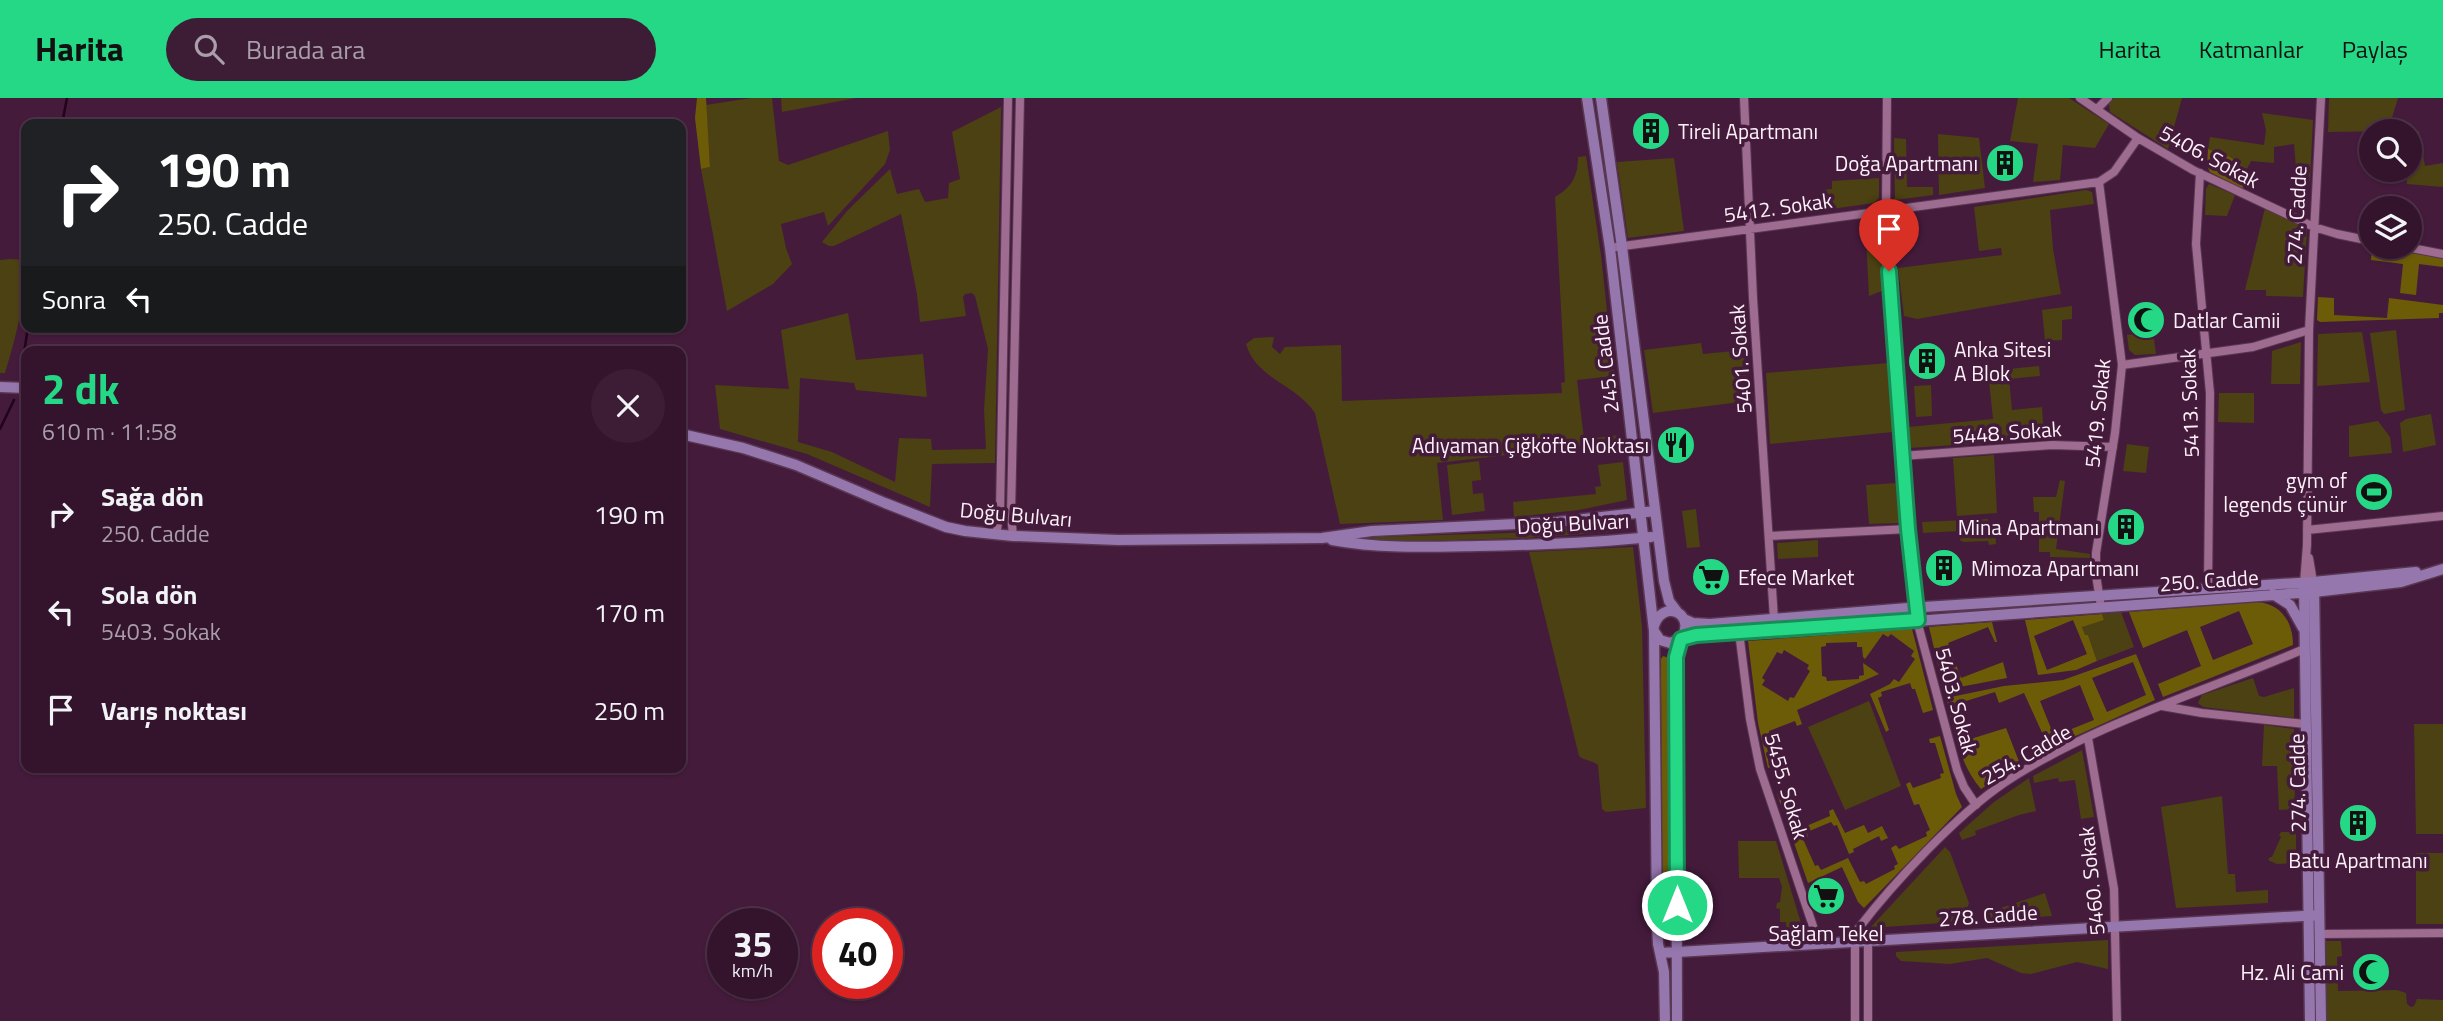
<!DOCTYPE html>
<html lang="tr">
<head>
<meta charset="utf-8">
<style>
  :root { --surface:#34142d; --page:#3c1d35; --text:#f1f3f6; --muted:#a99eaa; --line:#4e3349; --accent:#25d886 }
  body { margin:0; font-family:"Titillium Web",sans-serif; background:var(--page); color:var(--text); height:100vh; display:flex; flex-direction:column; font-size:26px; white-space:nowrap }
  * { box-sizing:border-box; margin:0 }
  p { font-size:23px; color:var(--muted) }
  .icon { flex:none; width:38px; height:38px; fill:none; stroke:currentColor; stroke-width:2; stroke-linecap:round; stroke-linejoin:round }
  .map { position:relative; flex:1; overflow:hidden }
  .side { position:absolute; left:21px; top:248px; width:665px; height:427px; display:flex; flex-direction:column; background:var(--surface); border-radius:14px; box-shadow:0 2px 5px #0004,0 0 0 2px var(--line) }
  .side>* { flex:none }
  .banner { position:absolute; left:21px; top:21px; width:665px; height:214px; border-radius:14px; box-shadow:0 2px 5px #0004,0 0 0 2px var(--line); background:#202124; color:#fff; overflow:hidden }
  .buttons { position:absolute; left:2359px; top:21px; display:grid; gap:14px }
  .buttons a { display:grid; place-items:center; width:63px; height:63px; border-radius:50%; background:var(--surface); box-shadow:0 2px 5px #0004,0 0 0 2px var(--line); font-size:35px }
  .speed { position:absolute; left:707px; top:810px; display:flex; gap:14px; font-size:35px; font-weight:700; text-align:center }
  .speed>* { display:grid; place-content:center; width:91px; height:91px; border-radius:50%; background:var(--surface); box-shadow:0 2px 5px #0004,0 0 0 2px var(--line); line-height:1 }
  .speed small { font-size:18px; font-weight:400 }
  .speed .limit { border:10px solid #d22; background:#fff; color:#111 }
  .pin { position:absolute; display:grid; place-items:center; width:60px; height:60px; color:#fff; margin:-72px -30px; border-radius:50% 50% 50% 0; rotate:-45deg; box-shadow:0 0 7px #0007 }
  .pin .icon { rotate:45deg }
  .me { position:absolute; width:77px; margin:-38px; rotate:0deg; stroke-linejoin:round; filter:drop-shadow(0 0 5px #0008) }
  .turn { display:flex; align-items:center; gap:24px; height:147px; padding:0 21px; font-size:32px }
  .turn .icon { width:91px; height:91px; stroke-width:2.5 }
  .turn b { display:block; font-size:49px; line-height:60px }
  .then { display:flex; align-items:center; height:66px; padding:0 21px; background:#0003; gap:14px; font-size:26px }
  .round { display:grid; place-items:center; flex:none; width:74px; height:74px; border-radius:37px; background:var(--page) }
  .overview { display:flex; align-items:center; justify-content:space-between; height:119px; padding:0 21px }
  h1 { font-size:42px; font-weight:700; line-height:52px; color:var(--accent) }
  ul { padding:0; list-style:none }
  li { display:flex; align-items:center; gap:21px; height:98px; padding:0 21px }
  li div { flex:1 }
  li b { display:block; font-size:26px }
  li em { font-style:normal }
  header { display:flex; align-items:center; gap:42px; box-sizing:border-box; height:98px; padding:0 35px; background:var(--accent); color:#111 }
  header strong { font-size:33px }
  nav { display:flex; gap:38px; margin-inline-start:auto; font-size:24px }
  .search { width:490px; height:63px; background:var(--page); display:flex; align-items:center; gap:18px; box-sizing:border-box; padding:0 24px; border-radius:38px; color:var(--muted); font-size:26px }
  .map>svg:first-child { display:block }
  .green { fill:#4b4112 }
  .forest { fill:#6c5c08; fill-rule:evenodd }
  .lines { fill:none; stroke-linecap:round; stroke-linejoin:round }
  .stream { stroke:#21041c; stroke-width:2.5 }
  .street-casing { stroke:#583752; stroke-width:10 }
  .secondary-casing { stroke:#583752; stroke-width:13 }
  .street { stroke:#9d6c90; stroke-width:8 }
  .secondary { stroke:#9576ad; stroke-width:10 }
  .route-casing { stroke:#188c57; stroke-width:18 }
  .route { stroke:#25d886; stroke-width:12 }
  .labels { text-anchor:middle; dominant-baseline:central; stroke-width:7; stroke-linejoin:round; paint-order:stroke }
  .poi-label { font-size:21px; fill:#fcf1f9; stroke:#451b3c; text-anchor:start }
  .street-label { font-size:21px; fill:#fcf1f9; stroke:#451b3c }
</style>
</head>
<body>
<header>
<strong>Harita</strong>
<div class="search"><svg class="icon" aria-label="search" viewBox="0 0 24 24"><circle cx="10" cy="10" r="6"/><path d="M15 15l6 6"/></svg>Burada ara</div>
<nav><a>Harita</a><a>Katmanlar</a><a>Paylaş</a></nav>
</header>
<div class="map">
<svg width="2443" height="923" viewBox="0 0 2443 923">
  <rect width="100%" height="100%" fill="#451b3c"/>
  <path class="green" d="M751,0H772L779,63L788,67L888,33L890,52L885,66L828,128L824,114L781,126L786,150L792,166L773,186L727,213L701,71L710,69L706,7Z
    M781,0H856L782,14Z
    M2018,0H2069L2109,26L2095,50L2063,47L2060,82L2033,84L2038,46L2010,43Z
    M2114,0H2182L2168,51L2110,14L2109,6Z
    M2329,0H2398L2388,33L2328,34Z
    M1001,9L995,365L932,366L930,409L807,356L720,331L715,287L789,291L781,232L848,215L856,262L923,256L927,299L856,292L854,285L800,280L798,344L832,354L895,384L899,340L931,341L932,352L986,351L984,312L988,251L975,198L972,195L965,196L963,199L966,218L920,224L917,196L901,116L834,148H829L822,144L847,113L890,71L897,96L919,91L925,104L948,100L949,85L960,81L952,34Z
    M2262,15L2313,22L2310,83H2297L2294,46L2274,49V65L2251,63L2247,71L2230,59L2208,51L2210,39L2264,47L2266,32Z
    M2403,29L2419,33L2425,68L2443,65V89L2407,86L2406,72H2410V33H2404Z
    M1938,36L1979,40L1985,90L1939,97Z
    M1894,40L1906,41L1907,89H1933V97L1895,102Z
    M1586,58L1601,157L1614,278L1577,282L1584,341L1620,337L1621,344L1437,365L1443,422L1340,426L1315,315C1296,286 1256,281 1246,246L1254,240L1274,239L1272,249L1280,256L1285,249L1341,247L1342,303L1562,295L1561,285L1565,284L1555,99C1572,89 1578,78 1578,59Z
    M1674,60L1684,133L1628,140L1617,64Z
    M1879,80V100L1874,105L1824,112L1822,92L1832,91V83Z
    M2209,86L2235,97L2227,118L2205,117L2206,91Z
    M2086,92L2092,94L2094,106L2050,112L2053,151L2061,196L1917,221L1904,218L1898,170L2002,157L2001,150L1979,153L1974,109Z
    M2265,110L2307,130L2303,199L2266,198V192H2245Z
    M1875,120L1880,123L1884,192L1869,198L1865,121Z
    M10,161L26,162C26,200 16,239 5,275H0V162Z
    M2072,208V221L2062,222V242L2045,243L2042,212Z
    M2396,232L2405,312L2384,316L2381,312L2370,235Z
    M2153,234L2156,256L2135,257L2129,252L2127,237Z
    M2362,234L2370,284L2317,288L2318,236Z
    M2301,244L2300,286H2271L2272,253Z
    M1701,245L1703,256L1744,252L1748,303L1653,315L1644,252Z
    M1889,265L1893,334L1770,346L1766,275Z
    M2039,268L2040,278L2009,281L2012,312L2042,309L2044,341L1909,350L1908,329L1993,321L1988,273Z
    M1931,287L1932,318L1916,319L1914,288Z
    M2219,295H2254V325L2218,324Z
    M2431,316L2436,347L2403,354L2400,325L2406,321Z
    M2378,323L2390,339L2392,355L2349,359V328Z
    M2127,346L2149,349L2146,375L2123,373Z
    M1994,357L1997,415L1957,418L1953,360Z
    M1479,363L1481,382L1472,383L1473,396L1483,395L1485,413L1452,417L1447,367Z
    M1623,364L1627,402L1579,412L1514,419L1513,404L1596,396L1595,389L1601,388L1598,367Z
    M2060,382L2065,383L2056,451L2090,456V460L2050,459V454H2039V414H2034L2033,399H2056Z
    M1897,385L1900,425L1869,426L1866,387Z
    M1696,411L1700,449L1687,450L1682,413Z
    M1988,421V425H1995L1996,446L1989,447L1988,443L1963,444L1960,442L1959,433L1923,435L1922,424Z
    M1626,425L1627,433L1523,440L1389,444L1371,442V440L1376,439L1511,435Z
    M1818,442V459L1778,461L1777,445Z
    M1633,449L1642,528L1646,710L1606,714L1602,711L1598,667C1592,662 1585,663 1579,658L1529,454Z
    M2121,514L2134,549L2097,563L2088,537L2085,538L2082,528L2104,522L2102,516Z
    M2253,580L2259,598L2264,599L2294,590V620L2203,609L2198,605L2202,597Z
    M1869,603L1901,688L1845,712L1808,629Z
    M2414,626H2443V736H2416Z
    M2264,627L2294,631L2295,711L2279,712L2277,668H2262Z
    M2082,652L2094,719L2081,721L2075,682L2059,684L2058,680L2034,685L2033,678Z
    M2029,680L2036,713L2019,717L1975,733L1976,737L1962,742L1959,735L1994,704Z
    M2222,698L2228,776H2235L2236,794L2268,792V805L2176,810L2161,709Z
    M2281,734H2296V765L2277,766L2268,762L2270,759H2272L2281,739L2279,737Z
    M1738,743H1776L1804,835H1787L1786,824H1780V811L1776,810L1777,805L1780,804L1782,789L1779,780H1739Z
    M1945,749L1950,754L1969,805L1967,811L1971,823L1870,830Z
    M2416,755H2443V826H2416Z
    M2045,795L2052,818L1992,822L1989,814Z
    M2108,842V871L2077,864L2031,876L2021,875L1987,860L1950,866L1901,863L1896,858V854Z
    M2326,843H2341L2342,858L2337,859L2338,893L2397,892L2406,895L2407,906L2411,909L2414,908L2417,901L2443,902V923H2327Z"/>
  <path class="forest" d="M697,0H706L710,69L701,71L695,20Z
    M2208,51L2230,59L2247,71L2243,91L2210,74L2207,68Z
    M2372,149L2443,160V169L2419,166L2416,197L2400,195L2403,166L2371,162Z
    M2318,199L2334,200V217L2387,220L2389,200L2443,207V215H2439V220L2320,224L2317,222Z
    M2256,504C2280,505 2293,523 2293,547L2163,599L2158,586L2201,568L2187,532L2143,550L2129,514ZM2239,513L2253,546L2213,562L2200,529Z
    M2102,516L2104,522L2082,529L2085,537H2088L2097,563L2076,572L2038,577L2025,522ZM2073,522L2087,556L2047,572L2034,538Z
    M1992,524L1997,544H1995L1988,529L1948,545L1961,580L2003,564L2007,580L1944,592L1929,529Z
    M1912,531L1933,612L1923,615L1915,591H1912L1910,585L1881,594L1882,598L1878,600L1889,632L1886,634L1870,596L1890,586L1894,581L1899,584L1915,561L1911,558L1914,553L1891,536L1888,539L1883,536L1865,561L1863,559L1862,549H1857V544L1826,545V548L1821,549L1822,578L1826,579L1827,583L1859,581V578L1864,577L1863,565L1879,576L1797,612L1802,626L1797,628L1795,623L1769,633L1770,637L1766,638L1775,664L1774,668L1768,670L1758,625L1748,543ZM1784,552L1809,567L1807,571L1810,573L1794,600L1790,599L1788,603L1762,587L1765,582L1762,580L1777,554L1782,556Z
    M2136,556L2155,602L2049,650L2024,595L1999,605L1995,594L1953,607L1964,643L2006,630L2020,666L1981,691C1959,666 1954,631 1946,600L2004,588L2063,582ZM2133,564L2146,597L2107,614L2092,580ZM2080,587L2094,622L2054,638L2040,603Z
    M1663,558L1669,560L1670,839L1668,841L1662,838L1661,561Z
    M1940,638L1956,696L1962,709L1864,810L1858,804L1842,769L1808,785L1777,696L1789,691L1790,695L1786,698L1798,725L1801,724L1804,729L1830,718L1829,713L1833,711L1845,735L1864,727L1868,735L1882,728L1888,740L1881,743L1879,738L1853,751L1854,754L1849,756L1837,727L1834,728L1831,724L1807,734L1808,739L1803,741L1815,768L1818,767L1821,772L1848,760L1860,784L1864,783L1866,786L1895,771L1894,768L1898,766L1891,750L1896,747L1899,751L1927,738L1926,734L1930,732L1919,706L1914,707L1906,686L1910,684L1913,690L1941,680L1940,676L1944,675L1935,645H1930L1929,641Z"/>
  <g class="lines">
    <path class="stream" d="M62,26L67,0
      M21,275L28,229
      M0,331L14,302"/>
    <defs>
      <path id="street" d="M1744,0L1753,200L1774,521
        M1887,0L1886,111L1889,169L1914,500L1919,530L1957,672L1964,689L1976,707
        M2080,0L2138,40L2193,72L2314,129L2337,136L2371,143
        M2097,11L2108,0
        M2200,75L2196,146L2210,295L2208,491
        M2099,84L2122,267L2115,335L2096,455V477L2101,509
        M1616,149L2099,84L2114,74L2138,40
        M2406,149L2443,156
        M2122,267L2253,249L2309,232
        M1902,358L2052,347L2113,349
        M2307,432L2443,418
        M996,437L1000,413L1008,0
        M1013,438L1011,416L1020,0
        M1769,438L1908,431
        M2309,460L2313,484
        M2304,485L2307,447L2309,232L2321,0
        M1739,534L1750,621L1760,671L1819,846
        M2162,608L2202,615L2305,626
        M2088,640L2114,791L2117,923
        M2320,836L2443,835
        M1855,923V841L1858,831C1894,784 1956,718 2004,685C2094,625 2205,594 2304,551
        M1868,923V843"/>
      <path id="secondary" d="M1587,0L1610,150L1654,533L1660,542L1670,545L1682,540C1696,514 1662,501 1654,528
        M1601,0L1622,149L1664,483L1669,503L1678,515
        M0,289L26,290
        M681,336L743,350L796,367L885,405L946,429L965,433L1013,438L1118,442L1322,440L1372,433L1557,424L1655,413
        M1332,442C1381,451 1428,449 1478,448C1536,447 1594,445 1651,439
        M2314,487L2321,923
        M2304,488L2310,923
        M2273,496L2290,507L2303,530
        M1684,521L1693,525L1710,526L1908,510L2313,484L2416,474
        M1654,533L1657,828L1658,846L1664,874L1665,923
        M1682,540L2314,494L2401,484L2443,471
        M1660,855L2319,817
        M1677,923L1676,559L1681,541"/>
    </defs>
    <use href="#street" class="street-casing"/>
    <use href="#secondary" class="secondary-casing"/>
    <use href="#street" class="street"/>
    <use href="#secondary" class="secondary"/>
  </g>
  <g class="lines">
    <defs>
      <path id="route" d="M1677,807L1676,559L1681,541L1696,537L1918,522L1908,431L1889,173"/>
    </defs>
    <use href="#route" class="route-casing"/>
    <use href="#route" class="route"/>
  </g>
  <defs>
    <symbol id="building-disc" viewBox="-11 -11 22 22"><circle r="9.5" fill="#25d886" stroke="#451b3c"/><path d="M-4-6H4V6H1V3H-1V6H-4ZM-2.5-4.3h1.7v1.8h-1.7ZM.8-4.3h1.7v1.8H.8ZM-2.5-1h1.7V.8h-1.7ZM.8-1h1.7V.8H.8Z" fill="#111"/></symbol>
    <symbol id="mosque-disc" viewBox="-11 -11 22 22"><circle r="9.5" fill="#25d886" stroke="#451b3c"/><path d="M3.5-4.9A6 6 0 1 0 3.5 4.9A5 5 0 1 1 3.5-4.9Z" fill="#111"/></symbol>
    <symbol id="restaurant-disc" viewBox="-11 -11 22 22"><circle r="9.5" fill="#25d886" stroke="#451b3c"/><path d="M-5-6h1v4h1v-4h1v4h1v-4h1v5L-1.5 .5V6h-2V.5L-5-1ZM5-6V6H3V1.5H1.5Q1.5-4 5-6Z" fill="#111"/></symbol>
    <symbol id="stadium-disc" viewBox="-11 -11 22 22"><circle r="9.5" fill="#25d886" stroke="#451b3c"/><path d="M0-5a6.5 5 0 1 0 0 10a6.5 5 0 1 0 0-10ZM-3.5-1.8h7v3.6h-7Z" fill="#111"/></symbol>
    <symbol id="supermarket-disc" viewBox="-11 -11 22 22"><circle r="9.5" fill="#25d886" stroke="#451b3c"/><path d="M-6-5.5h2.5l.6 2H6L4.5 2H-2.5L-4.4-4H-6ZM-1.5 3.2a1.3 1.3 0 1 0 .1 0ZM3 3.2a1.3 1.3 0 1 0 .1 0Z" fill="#111"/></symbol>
  </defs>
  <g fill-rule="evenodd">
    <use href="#building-disc" x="1629" y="11" width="44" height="44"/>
    <use href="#building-disc" x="1983" y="43" width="44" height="44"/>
    <use href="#mosque-disc" x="2124" y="200" width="44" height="44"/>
    <use href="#building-disc" x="1905" y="241" width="44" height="44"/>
    <use href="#restaurant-disc" x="1654" y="325" width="44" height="44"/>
    <use href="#stadium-disc" x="2352" y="372" width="44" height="44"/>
    <use href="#building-disc" x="2104" y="407" width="44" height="44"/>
    <use href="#building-disc" x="1922" y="448" width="44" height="44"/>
    <use href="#supermarket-disc" x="1689" y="457" width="44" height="44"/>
    <use href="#building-disc" x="2336" y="703" width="44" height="44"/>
    <use href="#supermarket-disc" x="1804" y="776" width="44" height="44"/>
    <use href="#mosque-disc" x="2349" y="852" width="44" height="44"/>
  </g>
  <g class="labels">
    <g class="poi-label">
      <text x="1678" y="33">Tireli Apartmanı</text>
      <text x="1978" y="65" text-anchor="end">Doğa Apartmanı</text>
      <text x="2173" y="222">Datlar Camii</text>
      <text x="1954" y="251">Anka Sitesi<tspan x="1954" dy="24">A Blok</tspan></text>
      <text x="1649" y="347" text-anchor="end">Adıyaman Çiğköfte Noktası</text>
      <text x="2347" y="382" text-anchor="end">gym of<tspan x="2347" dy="24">legends çünür</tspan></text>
      <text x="2099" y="429" text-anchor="end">Mina Apartmanı</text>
      <text x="1971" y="470">Mimoza Apartmanı</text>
      <text x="1738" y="479">Efece Market</text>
      <text x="2358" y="762" text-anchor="middle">Batu Apartmanı</text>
      <text x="1826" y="835" text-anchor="middle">Sağlam Tekel</text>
      <text x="2344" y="874" text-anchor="end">Hz. Ali Cami</text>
    </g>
    <g class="street-label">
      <text transform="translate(2210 58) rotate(28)">5406. Sokak</text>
      <text transform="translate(1778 109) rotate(-8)">5412. Sokak</text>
      <text transform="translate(2296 117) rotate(-87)">274. Cadde</text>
      <text transform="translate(1740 261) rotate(-94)">5401. Sokak</text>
      <text transform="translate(1605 266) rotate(-97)">245. Cadde</text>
      <text transform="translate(2189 305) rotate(-92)">5413. Sokak</text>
      <text transform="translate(2097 315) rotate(-84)">5419. Sokak</text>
      <text transform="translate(2007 334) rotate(-4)">5448. Sokak</text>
      <text transform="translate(1016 416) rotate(5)">Doğu Bulvarı</text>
      <text transform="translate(1573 425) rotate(-3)">Doğu Bulvarı</text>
      <text transform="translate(2209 482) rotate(-4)">250. Cadde</text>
      <text transform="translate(1957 603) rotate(75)">5403. Sokak</text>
      <text transform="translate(2026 656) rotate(-30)">254. Cadde</text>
      <text transform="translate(2297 685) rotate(-91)">274. Cadde</text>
      <text transform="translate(1787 688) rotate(74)">5455. Sokak</text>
      <text transform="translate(2091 783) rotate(-96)">5460. Sokak</text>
      <text transform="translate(1988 817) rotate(-4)">278. Cadde</text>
    </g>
  </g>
</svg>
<div class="buttons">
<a><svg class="icon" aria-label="search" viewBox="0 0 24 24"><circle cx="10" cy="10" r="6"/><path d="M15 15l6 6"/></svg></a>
<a><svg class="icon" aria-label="layers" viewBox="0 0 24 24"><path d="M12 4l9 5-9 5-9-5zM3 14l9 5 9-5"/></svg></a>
</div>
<div class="speed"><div>35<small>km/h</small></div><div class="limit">40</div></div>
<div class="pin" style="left:1889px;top:173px;background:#d93025"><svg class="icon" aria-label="arrive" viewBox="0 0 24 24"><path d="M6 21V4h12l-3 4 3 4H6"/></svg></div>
<svg class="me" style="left:1677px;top:807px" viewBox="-20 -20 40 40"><circle r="17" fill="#25d886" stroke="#fff" stroke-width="3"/><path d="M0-11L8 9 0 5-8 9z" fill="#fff"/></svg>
<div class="banner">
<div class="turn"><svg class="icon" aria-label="right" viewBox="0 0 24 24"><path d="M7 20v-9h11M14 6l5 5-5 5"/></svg><div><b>190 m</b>250. Cadde</div></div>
<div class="then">Sonra<svg class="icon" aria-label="left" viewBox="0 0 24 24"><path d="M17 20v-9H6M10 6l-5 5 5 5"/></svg></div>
</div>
<section class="side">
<div class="overview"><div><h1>2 dk</h1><p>610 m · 11:58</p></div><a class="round"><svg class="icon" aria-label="close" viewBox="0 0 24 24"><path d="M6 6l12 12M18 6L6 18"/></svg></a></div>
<ul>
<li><svg class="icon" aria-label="right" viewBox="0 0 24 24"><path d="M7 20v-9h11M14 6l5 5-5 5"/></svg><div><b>Sağa dön</b><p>250. Cadde</p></div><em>190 m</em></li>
<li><svg class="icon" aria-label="left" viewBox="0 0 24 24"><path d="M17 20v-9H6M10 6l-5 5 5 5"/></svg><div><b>Sola dön</b><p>5403. Sokak</p></div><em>170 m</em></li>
<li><svg class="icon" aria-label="arrive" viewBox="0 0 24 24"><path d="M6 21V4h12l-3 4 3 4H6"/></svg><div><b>Varış noktası</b></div><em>250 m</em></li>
</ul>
</section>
</div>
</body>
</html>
